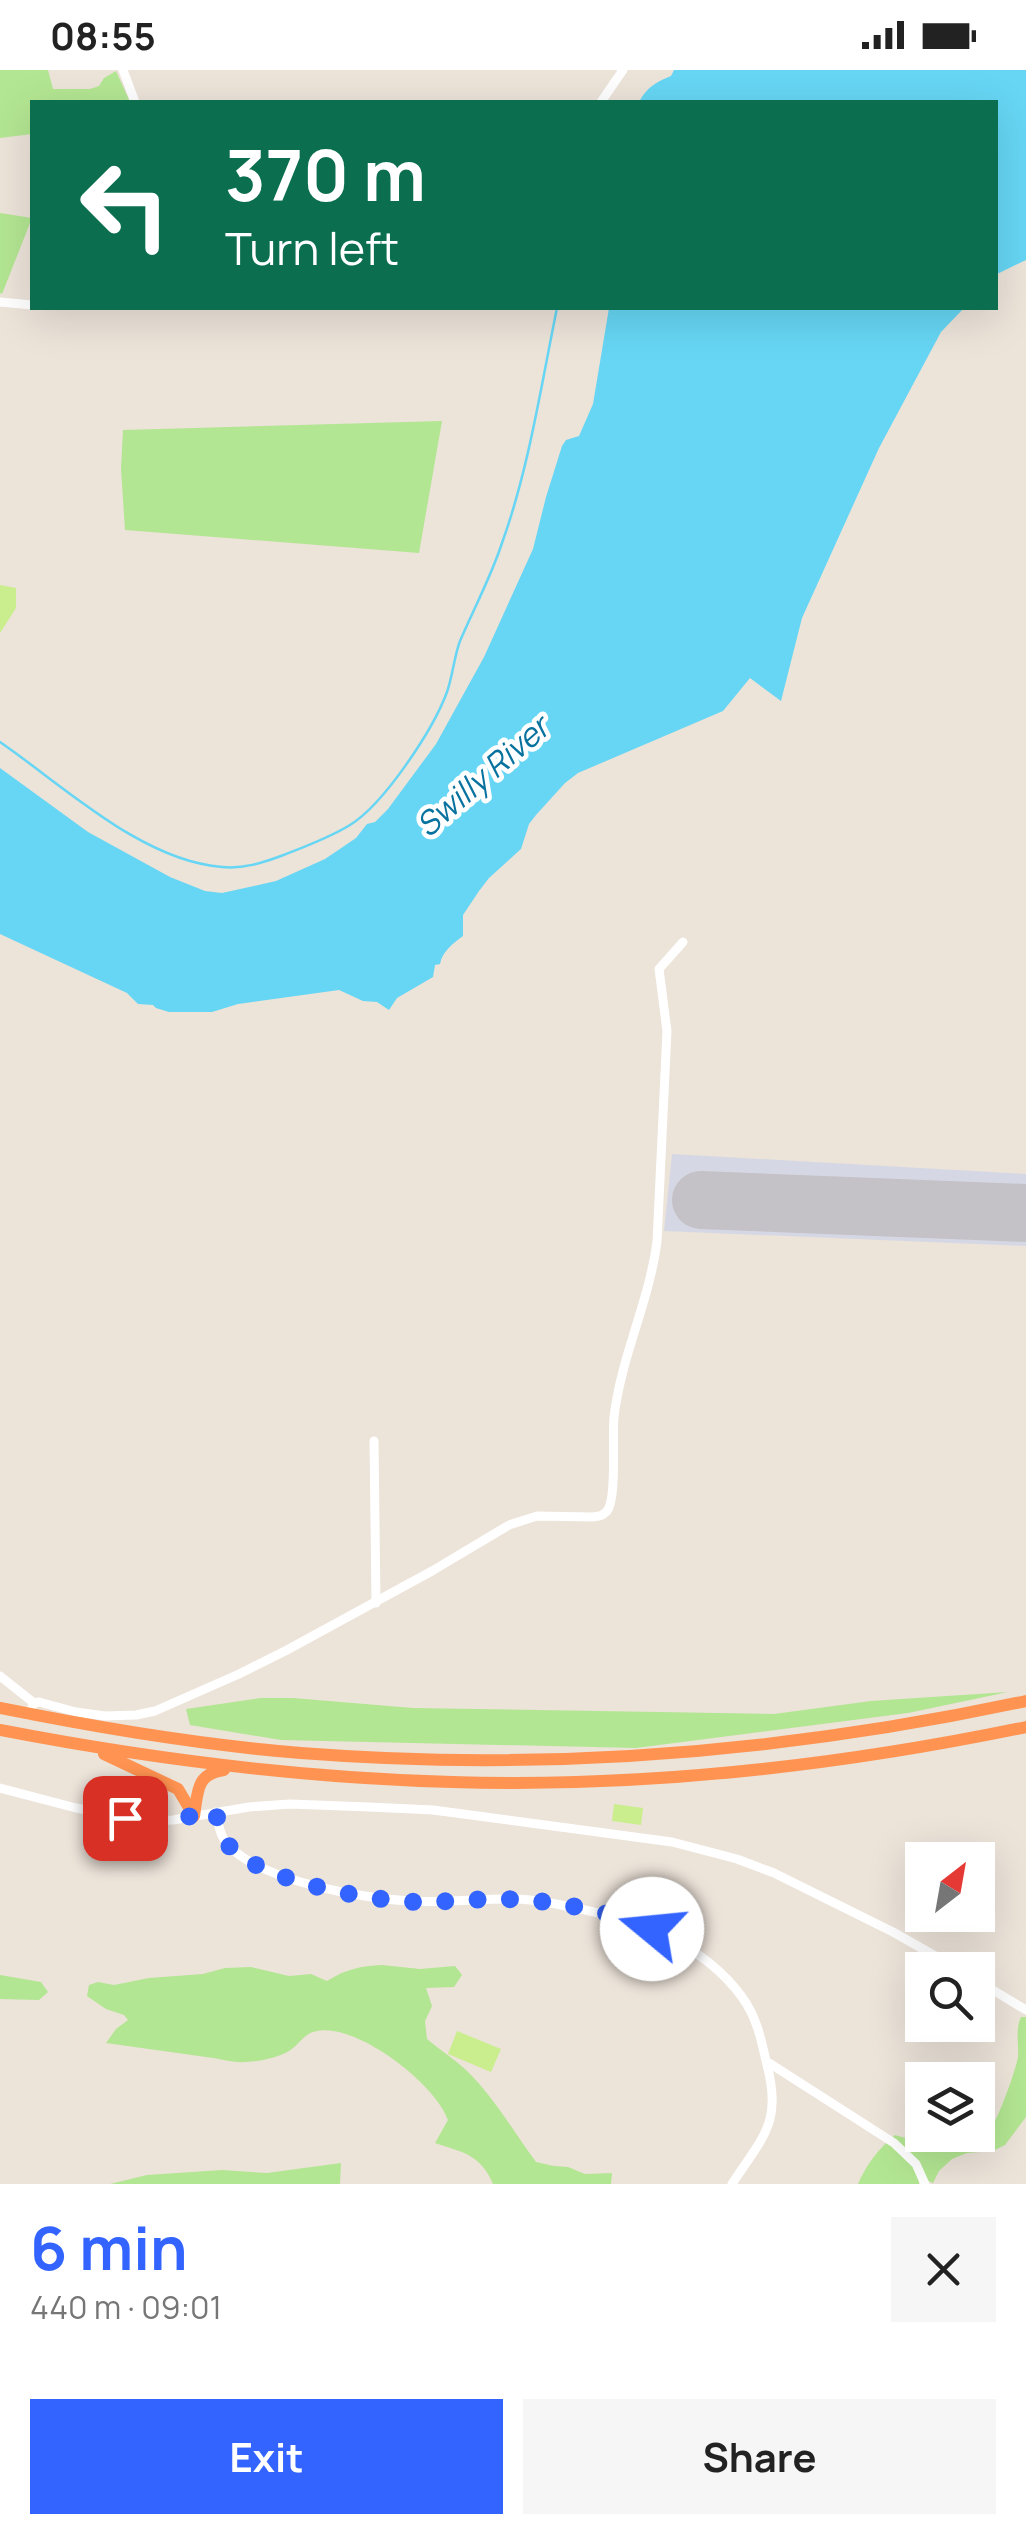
<!DOCTYPE html>
<html lang="en">
<head>
<meta charset="utf-8">
<style>
  :root { --surface:#fff; --page:#f6f6f6; --text:#222; --muted:#767676; --accent:#3364ff }
  body { margin:0; font-family:Manrope,sans-serif; background:var(--page); color:var(--text); height:100vh; display:flex; flex-direction:column; font-size:38px; white-space:nowrap }
  * { box-sizing:border-box; margin:0 }
  p { font-size:32px; color:var(--muted) }
  .icon { flex:none; width:55px; height:55px; fill:none; stroke:currentColor; stroke-width:2; stroke-linecap:round; stroke-linejoin:round }
  .map { position:relative; height:2114px; overflow:hidden }
  .panel { display:flex; flex-direction:column; background:var(--surface); flex:1 }
  .panel>* { flex:none }
  .hud { position:absolute; left:30px; top:30px; width:968px; height:210px; border-radius:0px; box-shadow:0 10px 40px #0002; background:#0b6e4f; color:#fff; overflow:hidden }
  .needle { width:65px; rotate:31deg }
  .fabs { position:absolute; left:905px; top:1772px; display:grid; gap:20px }
  .fabs a { display:grid; place-items:center; width:90px; height:90px; border-radius:0px; background:var(--surface); box-shadow:0 10px 40px #0002; font-size:50px }
  .pin { position:absolute; display:grid; place-items:center; width:85px; height:85px; color:#fff; margin:-42px; border-radius:20px; box-shadow:0 5px 15px #0006 }
  .me { position:absolute; width:110px; margin:-55px; rotate:287deg; stroke-linejoin:round; filter:drop-shadow(0 0 8px #0008) }
  .turn { display:flex; align-items:center; gap:35px; height:210px; padding:0 30px; font-size:45px }
  .turn .icon { width:130px; height:130px; stroke-width:2.5 }
  .turn b { display:block; font-size:70px; line-height:85px }
  .round { display:grid; place-items:center; flex:none; width:105px; height:105px; border-radius:0px; background:var(--page) }
  .headline { display:flex; align-items:center; justify-content:space-between; height:170px; padding:0 30px }
  h1 { font-size:60px; font-weight:700; line-height:75px; color:var(--accent) }
  .action { display:flex; gap:20px; margin-top:auto; padding:20px 30px }
  .action a { flex:1; height:115px; border-radius:0px; background:var(--accent); color:#fff; font-size:40px; font-weight:700; line-height:115px; text-align:center }
  .action a+a { background:var(--page); color:var(--text) }
  .status { display:flex; justify-content:space-between; align-items:center; height:70px; padding:0 50px; background:var(--surface); direction:ltr }
  .status svg { height:28px; fill:currentColor }
  .map>svg:first-child { display:block }
  .airport { fill:#d5d8e4 }
  .green { fill:#b3e692 }
  .pitch { fill:#caee8d }
  .water { fill:#66d6f4 }
  .lines { fill:none; stroke-linecap:round; stroke-linejoin:round }
  .stream { stroke:#66d6f4; stroke-width:2.5 }
  .runway { stroke:#c4c2c6; stroke-width:58 }
  .minor { stroke:#fff; stroke-width:9 }
  .highway { stroke:#ff9351; stroke-width:12 }
  .route { stroke:#3364ff; stroke-width:18; stroke-dasharray:0 32.4 }
  .labels { text-anchor:middle; dominant-baseline:central; stroke-width:9; stroke-linejoin:round; paint-order:stroke }
  .water-label { font-size:32px; font-style:italic; fill:#07729e; stroke:#fff }
</style>
</head>
<body>
<div class="status"><b>08:55</b><svg viewBox="0 0 49 12"><path d="M0 12V9h3v3zM5 12V6h3v6zM10 12V3h3v9zM15 12V0h3v12zM26 1h20v11H26zM47 4h2v5h-2z"/></svg></div>
<div class="map">
<svg width="1026" height="2114" viewBox="0 0 1026 2114">
  <rect width="100%" height="100%" fill="#ece3d9"/>
  <path class="airport" d="M672,1084L1026,1104V1176L664,1161Z"/>
  <path class="green" d="M0,0H48L53,19H90L99,16L104,8L116,1L130,32H32V64L0,68Z
    M0,143L32,148L2,224L0,223Z
    M442,351L419,483L125,460L121,399L123,360Z
    M1008,1622L908,1643L636,1678L281,1670L190,1655L186,1639L261,1628H293L413,1638L774,1644L871,1631Z
    M382,1895L420,1899L455,1896L462,1905L454,1917L426,1918L432,1936L425,1951L427,1969C440,1980 454,1989 466,2000C494,2027 513,2061 536,2092L554,2096L568,2097L585,2104L612,2103L611,2114H493C481,2085 463,2082 435,2073L448,2050C436,2014 353,1949 313,1962C303,1965 298,1976 289,1981C275,1989 252,1993 237,1992C226,1991 216,1988 206,1987C173,1982 139,1978 106,1973L116,1959L128,1950L124,1945L106,1939L87,1926L89,1915L98,1912L114,1915L149,1908L203,1904L225,1898L251,1897L289,1906L311,1904L327,1911C346,1899 361,1896 382,1895Z
    M0,1905L41,1912L48,1922L39,1930L0,1929Z
    M1021,1947H1026V2047L1005,2075L993,2081L967,2083L952,2089L939,2101L933,2113L919,2107V2114H858C866,2095 879,2078 895,2065C924,2074 956,2074 986,2067C996,2055 1015,2003 1018,1987C1019,1973 1015,1960 1021,1947Z
    M341,2093L340,2114H110L147,2105L222,2100L267,2103Z"/>
  <path class="pitch" d="M0,515L16,518V538L0,563Z
    M614,1734L643,1738L641,1755L612,1751Z
    M457,1961L501,1979L491,2002L448,1984Z"/>
  <path class="water" d="M674,0H1026V190L995,205V32H639C647,17 656,12 671,6Z
    M609,238H964L941,262L879,378L802,548L781,631L750,608L723,641L578,703L565,713L536,745L529,754L521,779L489,808L479,821L463,845V866C453,873 442,882 440,894L435,895L433,907L397,928L389,940L377,932L363,931L339,920L238,934L212,942H169L156,938L153,935L138,934L127,923L0,864V698L88,762L170,807L205,821L222,823L276,811L325,789L356,768L367,754L375,752L388,739L436,674L484,587L533,479L546,427L562,376L566,370L579,366L593,334Z"/>
  <g class="lines">
    <path class="stream" d="M0,672C64,716 142,791 222,797C243,799 262,793 281,786C304,777 329,768 350,755C384,734 433,660 447,622C453,605 454,587 460,571C474,538 491,507 502,473C529,398 541,316 557,238"/>
    <path class="runway" d="M701,1130L1026,1143"/>
    <path class="minor" d="M123,0L135,32
      M601,32L623,0
      M0,232L32,235
      M374,1371L376,1533
      M0,1606L34,1633
      M28,1645L34,1633L39,1632L76,1642L105,1646L136,1645L155,1641L239,1604L287,1580L432,1501L509,1455L537,1446L593,1447C600,1446 602,1446 607,1441C617,1429 612,1367 614,1347C621,1287 649,1232 657,1172L667,961L659,899L683,872
      M0,1718L76,1738L146,1751L173,1750L249,1737L290,1734L369,1737L433,1740L672,1772L737,1789L774,1803L893,1862L960,1900
      M216,1742C218,1752 219,1763 225,1771C253,1810 365,1829 411,1831C446,1833 482,1828 518,1829C536,1830 553,1833 570,1837C635,1849 702,1872 742,1927C756,1946 761,1968 766,1991L894,2073L916,2094L925,2114
      M978,1911L1026,1940
      M732,2114C764,2065 783,2052 766,1991"/>
    <path class="highway" d="M0,1638C99,1658 199,1675 301,1683C543,1702 789,1682 1026,1631
      M0,1660C150,1689 300,1708 452,1712C645,1718 838,1696 1026,1657
      M104,1684L178,1719L194,1746
      M194,1746C198,1721 196,1704 224,1700"/>
  </g>
  <g class="lines">
    <path class="route" d="M125,1748L162,1751L216,1742C218,1752 219,1763 225,1771C254,1811 371,1831 418,1832C454,1832 490,1827 526,1830C565,1833 616,1843 652,1859"/>
  </g>
  <g class="labels">
    <g class="water-label">
      <text transform="translate(482 706) rotate(-41)">Swilly River</text>
    </g>
  </g>
</svg>
<div class="fabs">
<a><svg class="needle" viewBox="-14 -14 28 28"><path d="M0-13l5 13h-10z" fill="#e53935"/><path d="M0 13l5-13h-10z" fill="#767676"/></svg></a>
<a><svg class="icon" aria-label="search" viewBox="0 0 24 24"><circle cx="10" cy="10" r="6"/><path d="M15 15l6 6"/></svg></a>
<a><svg class="icon" aria-label="layers" viewBox="0 0 24 24"><path d="M12 4l9 5-9 5-9-5zM3 14l9 5 9-5"/></svg></a>
</div>
<div class="pin" style="left:125px;top:1748px;background:#d93025"><svg class="icon" aria-label="arrive" viewBox="0 0 24 24"><path d="M6 21V4h12l-3 4 3 4H6"/></svg></div>
<svg class="me" style="left:652px;top:1859px" viewBox="-20 -20 40 40"><circle r="19" fill="#fff"/><path d="M0-13L10 11 0 6-10 11z" fill="#3364ff"/></svg>
<div class="hud">
<div class="turn"><svg class="icon" aria-label="left" viewBox="0 0 24 24"><path d="M17 20v-9H6M10 6l-5 5 5 5"/></svg><div><b>370 m</b>Turn left</div></div>
</div>
</div>
<section class="panel">
<div class="headline"><div><h1>6 min</h1><p>440 m · 09:01</p></div><a class="round"><svg class="icon" aria-label="close" viewBox="0 0 24 24"><path d="M6 6l12 12M18 6L6 18"/></svg></a></div>
<div class="action"><a>Exit</a><a>Share</a></div>
</section>
</body>
</html>
